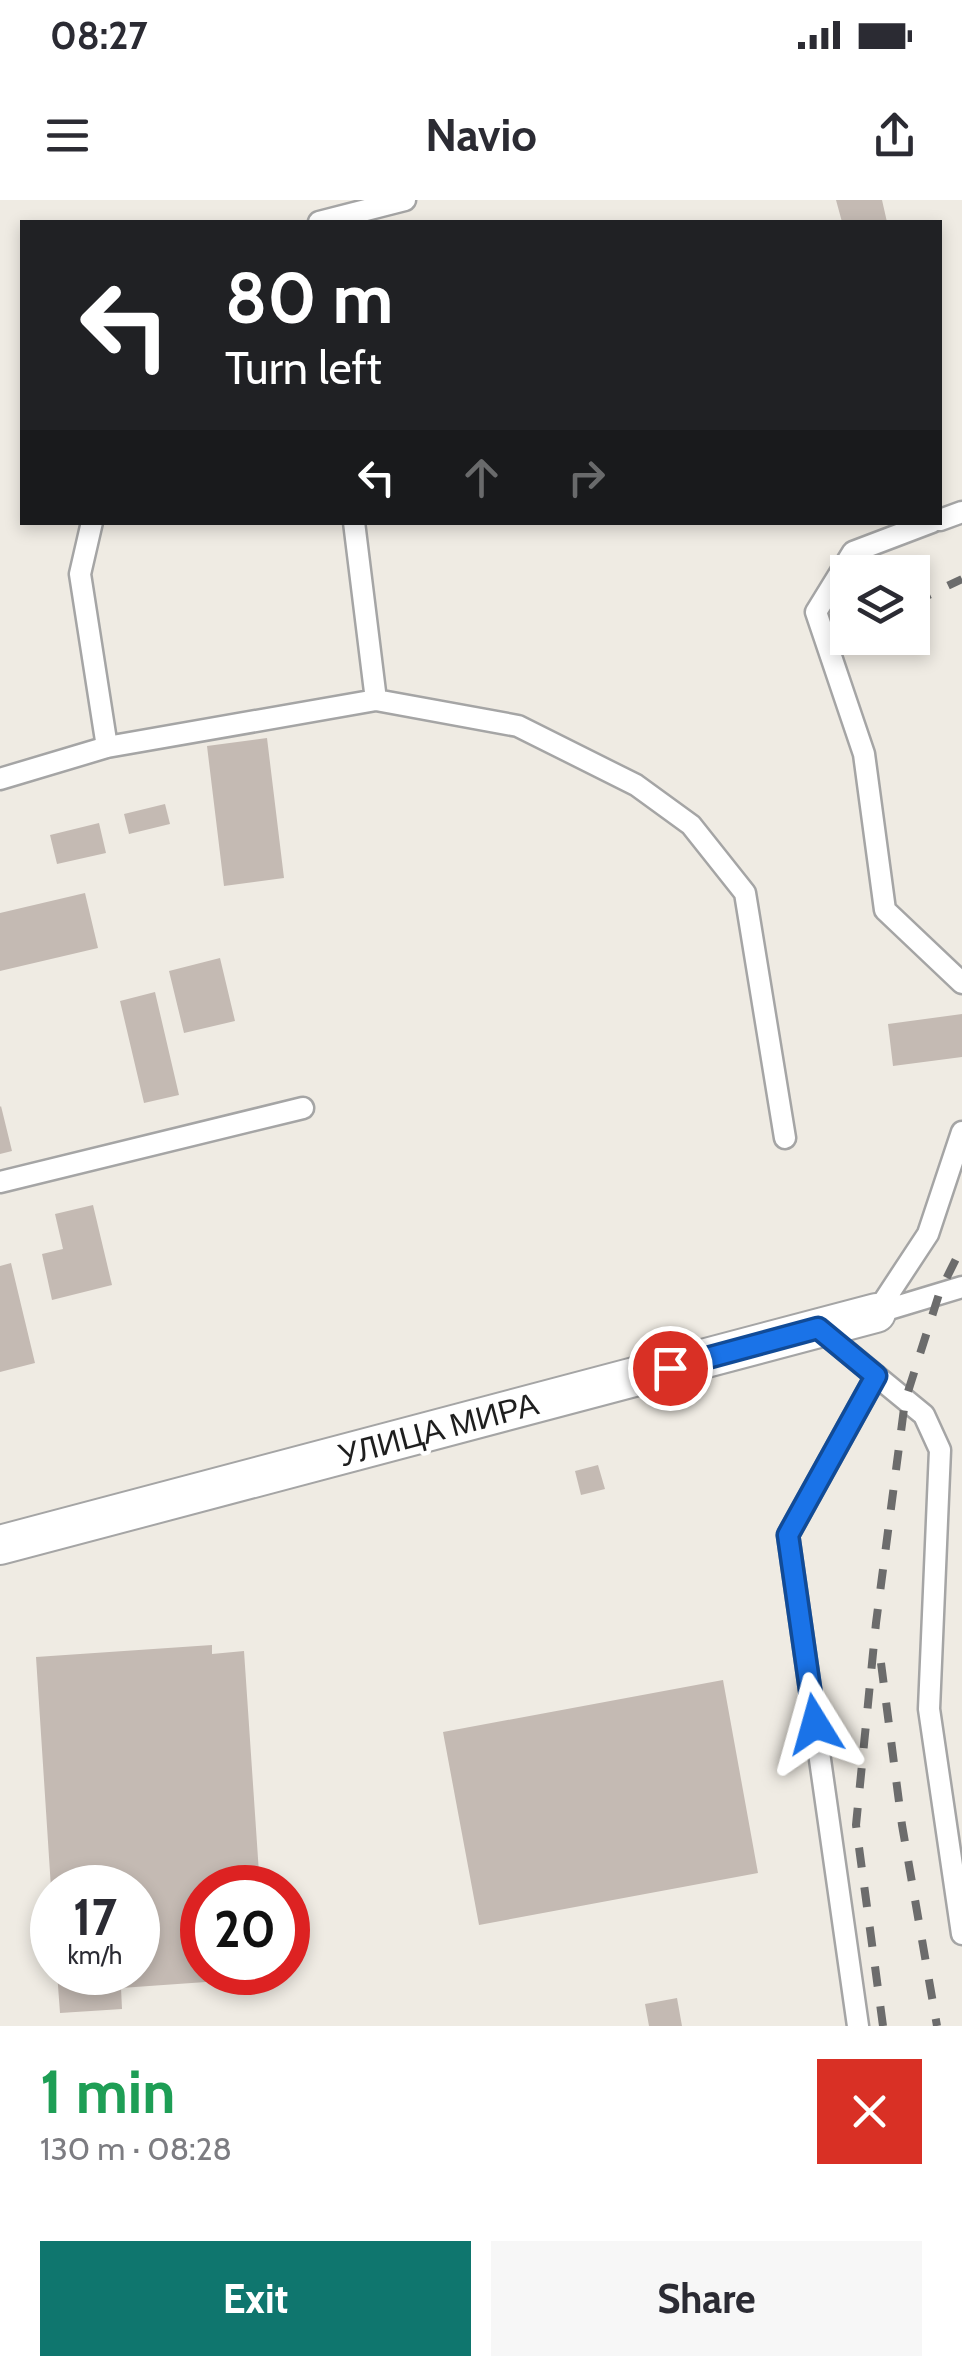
<!DOCTYPE html>
<html lang="en">
<head>
<meta charset="utf-8">
<style>
  :root { --surface:#fff; --page:#f7f7f7; --text:#2b2b33; --muted:#7c7c81; --accent:#0f766e }
  body { margin:0; font-family:Cabin,sans-serif; background:var(--page); color:var(--text); height:100vh; display:flex; flex-direction:column; font-size:38px; white-space:nowrap }
  * { box-sizing:border-box; margin:0 }
  p { font-size:32px; color:var(--muted) }
  .icon { flex:none; width:55px; height:55px; fill:none; stroke:currentColor; stroke-width:2; stroke-linecap:round; stroke-linejoin:round }
  .map { position:relative; height:1826px; overflow:hidden }
  .drawer { display:flex; flex-direction:column; background:var(--surface); flex:1 }
  .drawer>* { flex:none }
  .banner { position:absolute; left:20px; top:20px; width:922px; height:305px; border-radius:0px; box-shadow:0 5px 15px #0003; background:#202124; color:#fff; overflow:hidden }
  .fabs { position:absolute; left:830px; top:355px; display:grid; gap:20px }
  .fabs a { display:grid; place-items:center; width:100px; height:100px; border-radius:0px; background:var(--surface); box-shadow:0 5px 15px #0003; font-size:50px }
  .speed { position:absolute; left:30px; top:1665px; display:flex; gap:20px; font-size:50px; font-weight:700; text-align:center }
  .speed>* { display:grid; place-content:center; width:130px; height:130px; border-radius:50%; background:var(--surface); box-shadow:0 5px 15px #0003; line-height:1 }
  .speed small { font-size:25px; font-weight:400 }
  .speed .limit { border:15px solid #d22; background:#fff; color:#111 }
  .pin { position:absolute; display:grid; place-items:center; width:85px; height:85px; color:#fff; margin:-42px; border:5px solid #fff; border-radius:50%; box-shadow:0 2px 10px #0007 }
  .me { position:absolute; width:110px; margin:-55px; rotate:352deg; stroke-linejoin:round; filter:drop-shadow(0 0 8px #0008) }
  .turn { display:flex; align-items:center; gap:35px; height:210px; padding:0 40px; font-size:45px }
  .turn .icon { width:130px; height:130px; stroke-width:2.5 }
  .turn b { display:block; font-size:70px; line-height:85px }
  .lanes { display:flex; align-items:center; height:95px; padding:0 40px; background:#0003; justify-content:center; gap:50px; direction:ltr }
  .lanes .off { opacity:.35 }
  .round { display:grid; place-items:center; flex:none; width:105px; height:105px; border-radius:0px; background:var(--page) }
  .headline { display:flex; align-items:center; justify-content:space-between; height:170px; padding:0 40px }
  h1 { font-size:60px; font-weight:700; line-height:75px; color:#1e9e55 }
  .primary-button { display:flex; gap:20px; margin-top:auto; padding:20px 40px }
  .primary-button a { flex:1; height:115px; border-radius:0px; background:var(--accent); color:#fff; font-size:40px; font-weight:700; line-height:115px; text-align:center }
  .primary-button a+a { background:var(--page); color:var(--text) }
  .status { display:flex; justify-content:space-between; align-items:center; height:70px; padding:0 50px; background:var(--surface); direction:ltr }
  .status svg { height:28px; fill:currentColor }
  header { display:flex; justify-content:space-between; align-items:center; height:130px; padding:0 40px; background:var(--surface); font-size:45px; font-weight:700 }
  .map>svg:first-child { display:block }
  .building { fill:#c4bab3 }
  .lines { fill:none; stroke-linecap:round; stroke-linejoin:round }
  .service-casing { stroke:#a5a5a5; stroke-width:25 }
  .minor-casing { stroke:#a5a5a5; stroke-width:42 }
  .service { stroke:#fff; stroke-width:20 }
  .minor { stroke:#fff; stroke-width:38 }
  .rail { stroke:#6c6c6c; stroke-width:8; stroke-dasharray:20 20; stroke-linecap:butt }
  .route-casing { stroke:#114b97; stroke-width:25 }
  .route { stroke:#1a73e8; stroke-width:18 }
  .labels { text-anchor:middle; dominant-baseline:central; stroke-width:9; stroke-linejoin:round; paint-order:stroke }
  .street-label { font-size:32px; fill:#1e1e1e; stroke:#fff }
</style>
</head>
<body>
<div class="status"><b>08:27</b><svg viewBox="0 0 49 12"><path d="M0 12V9h3v3zM5 12V6h3v6zM10 12V3h3v9zM15 12V0h3v12zM26 1h20v11H26zM47 4h2v5h-2z"/></svg></div>
<header><svg class="icon" aria-label="menu" viewBox="0 0 24 24"><path d="M4 6h16M4 12h16M4 18h16"/></svg>Navio<svg class="icon" aria-label="share" viewBox="0 0 24 24"><path d="M12 15V3M7 8l5-5 5 5M5 13v7h14v-7"/></svg></header>
<div class="map">
<svg width="962" height="1826" viewBox="0 0 962 1826">
  <rect width="100%" height="100%" fill="#efebe3"/>
  <path class="building" d="M836,0H882L887,22H842Z
    M267,538L284,678L224,686L207,546Z
    M165,604L170,624L129,634L124,614Z
    M99,623L106,653L57,664L50,635Z
    M85,693L98,748L0,771V713Z
    M220,758L235,821L184,833L169,771Z
    M155,792L179,895L144,903L120,801Z
    M962,814V857L893,866L888,824Z
    M1,906L12,951L0,954V907Z
    M93,1005L112,1085L52,1100L42,1054L63,1049L55,1014Z
    M11,1063L35,1163L0,1172V1066Z
    M598,1265L605,1289L581,1295L575,1271Z
    M212,1445V1454L244,1451L260,1688H202V1772H234V1780L121,1788L122,1809L60,1813L57,1772H138V1688H51L36,1457Z
    M723,1480L758,1673L479,1725L443,1532Z
    M677,1798L682,1826H649L645,1804Z"/>
  <g class="lines">
    <defs>
      <path id="service" d="M319,22L405,0
        M940,320L962,312
        M92,322L80,374L107,547
        M354,322L376,500
        M932,322L853,352L816,412L864,554L885,710L962,783
        M0,579L107,547L376,500L518,526L636,585L691,625L745,693L785,938
        M0,982L303,908
        M876,1113L928,1034L962,932
        M876,1113L962,1087
        M818,1128L924,1215L940,1250L929,1509L962,1734
        M858,1826L788,1335L876,1176"/>
      <path id="minor" d="M0,1345L876,1113"/>
    </defs>
    <use href="#service" class="service-casing"/>
    <use href="#minor" class="minor-casing"/>
    <use href="#service" class="service"/>
    <use href="#minor" class="minor"/>
    <path class="rail" d="M912,403L962,379
      M881,1463L902,1625L937,1826
      M883,1826L856,1625L876,1423L905,1201L940,1091L962,1047"/>
  </g>
  <g class="lines">
    <defs>
      <path id="route" d="M670,1168L818,1128L876,1176L788,1335L815,1524"/>
    </defs>
    <use href="#route" class="route-casing"/>
    <use href="#route" class="route"/>
  </g>
  <g class="labels">
    <g class="street-label">
      <text transform="translate(438 1229) rotate(-15)">УЛИЦА МИРА</text>
    </g>
  </g>
</svg>
<div class="fabs">
<a><svg class="icon" aria-label="layers" viewBox="0 0 24 24"><path d="M12 4l9 5-9 5-9-5zM3 14l9 5 9-5"/></svg></a>
</div>
<div class="speed"><div>17<small>km/h</small></div><div class="limit">20</div></div>
<div class="pin" style="left:670px;top:1168px;background:#d93025"><svg class="icon" aria-label="arrive" viewBox="0 0 24 24"><path d="M6 21V4h12l-3 4 3 4H6"/></svg></div>
<svg class="me" style="left:815px;top:1524px" viewBox="-20 -20 40 40"><path d="M0-17L14 15 0 8-14 15z" fill="#1a73e8" stroke="#fff" stroke-width="4"/></svg>
<div class="banner">
<div class="turn"><svg class="icon" aria-label="left" viewBox="0 0 24 24"><path d="M17 20v-9H6M10 6l-5 5 5 5"/></svg><div><b>80 m</b>Turn left</div></div>
<div class="lanes"><svg class="icon" aria-label="left" viewBox="0 0 24 24"><path d="M17 20v-9H6M10 6l-5 5 5 5"/></svg><svg class="icon off" aria-label="ahead" viewBox="0 0 24 24"><path d="M12 20V5M6 11l6-6 6 6"/></svg><svg class="icon off" aria-label="right" viewBox="0 0 24 24"><path d="M7 20v-9h11M14 6l5 5-5 5"/></svg></div>
</div>
</div>
<section class="drawer">
<div class="headline"><div><h1>1 min</h1><p>130 m · 08:28</p></div><a class="round" style="background:#d93025;color:#fff"><svg class="icon" aria-label="close" viewBox="0 0 24 24"><path d="M6 6l12 12M18 6L6 18"/></svg></a></div>
<div class="primary-button"><a>Exit</a><a>Share</a></div>
</section>
</body>
</html>
